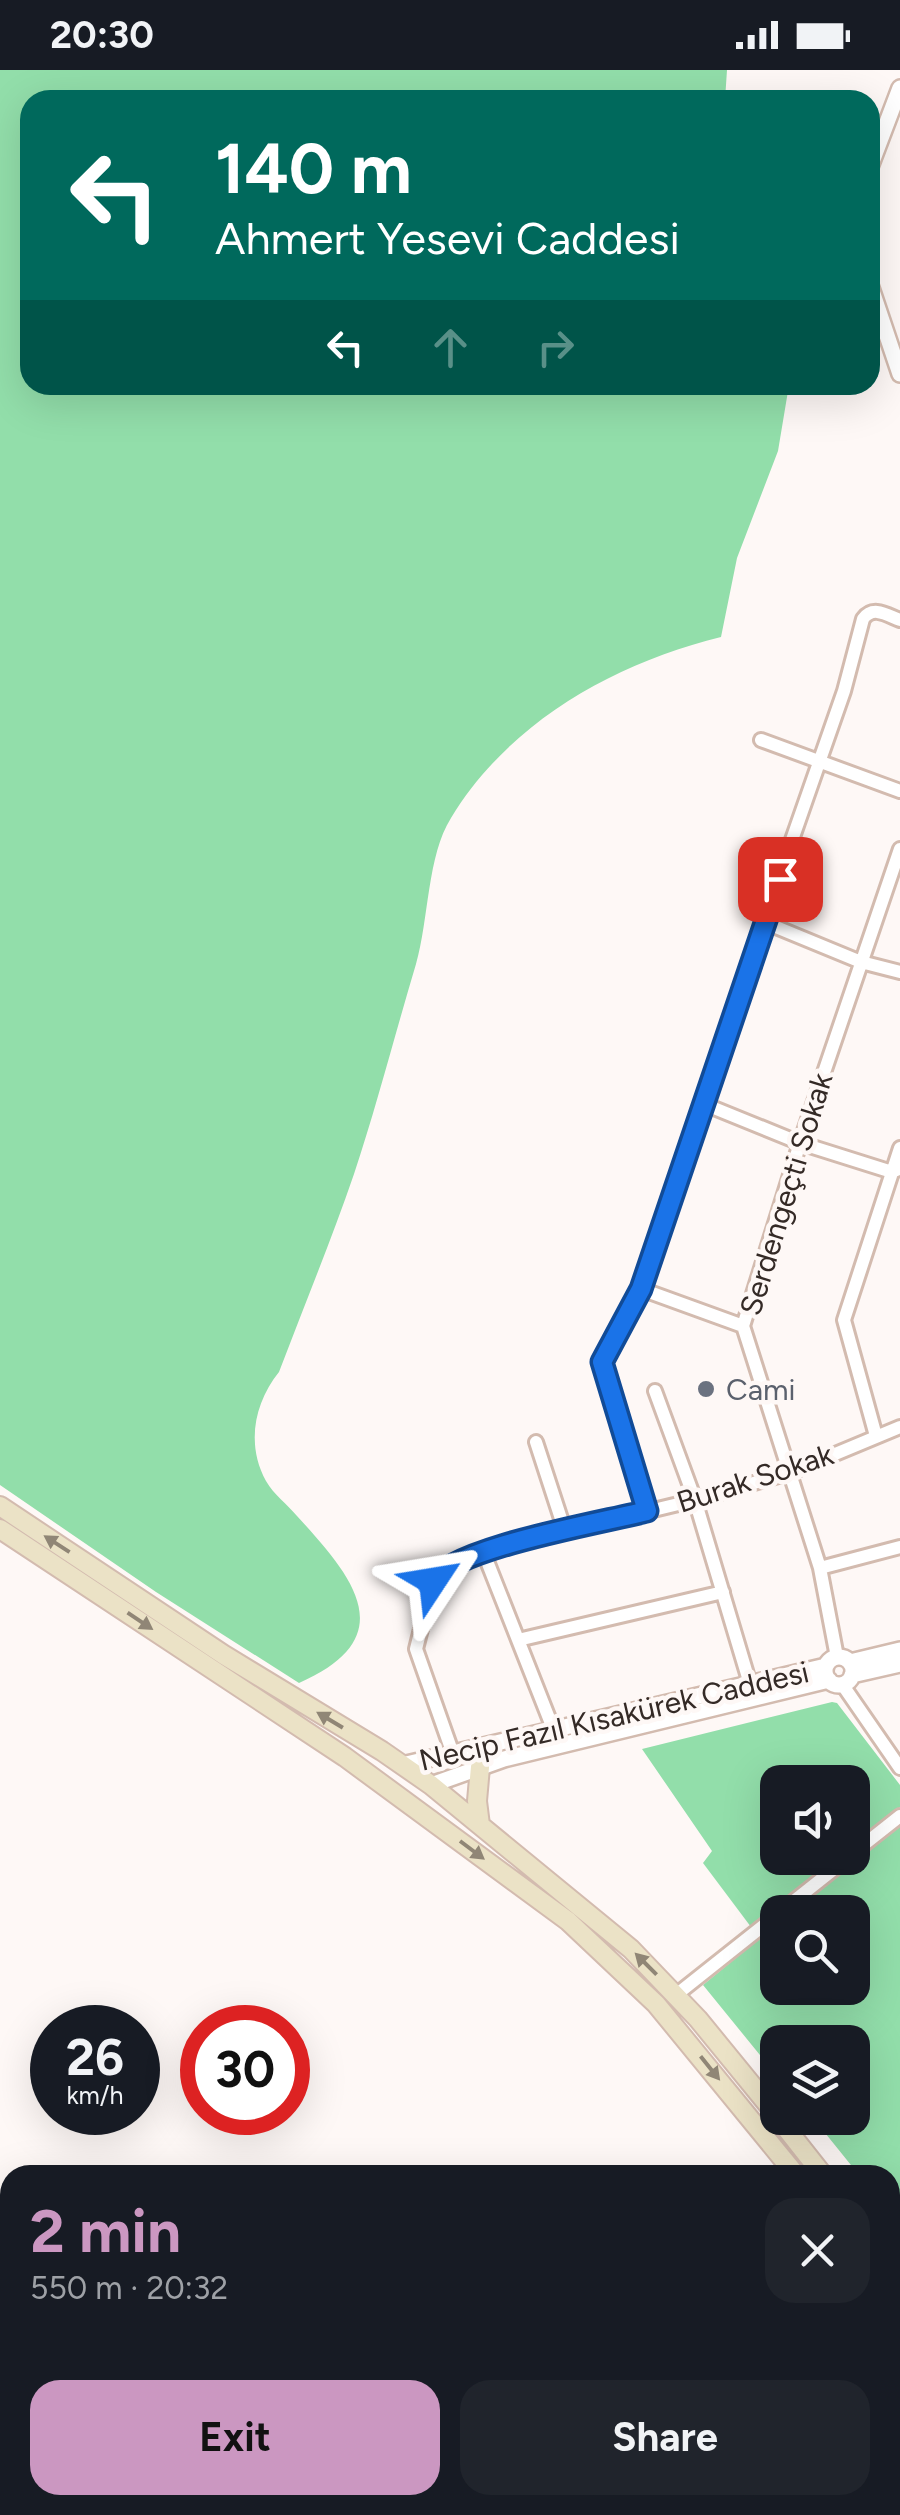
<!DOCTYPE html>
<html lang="en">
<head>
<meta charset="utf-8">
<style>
  :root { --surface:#171b24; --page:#20242c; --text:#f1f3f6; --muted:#9ea1a6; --accent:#cb97c1 }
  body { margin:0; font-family:Figtree,sans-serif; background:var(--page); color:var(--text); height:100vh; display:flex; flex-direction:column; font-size:38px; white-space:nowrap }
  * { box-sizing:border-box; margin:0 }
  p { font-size:32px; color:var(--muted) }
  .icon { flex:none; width:55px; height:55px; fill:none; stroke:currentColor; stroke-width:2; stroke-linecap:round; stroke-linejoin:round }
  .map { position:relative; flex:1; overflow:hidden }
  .sheet { position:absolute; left:0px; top:2095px; width:900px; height:350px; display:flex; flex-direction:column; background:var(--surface); border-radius:30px 30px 0 0; box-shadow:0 10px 40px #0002 }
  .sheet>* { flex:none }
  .banner { position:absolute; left:20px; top:20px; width:860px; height:305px; border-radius:30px; box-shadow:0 10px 40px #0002; background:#00695c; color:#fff; overflow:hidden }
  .controls { position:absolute; left:760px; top:1695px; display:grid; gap:20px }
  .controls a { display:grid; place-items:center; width:110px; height:110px; border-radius:20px; background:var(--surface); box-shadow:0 10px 40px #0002; font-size:50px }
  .speed { position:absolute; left:30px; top:1935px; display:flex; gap:20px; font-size:50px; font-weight:700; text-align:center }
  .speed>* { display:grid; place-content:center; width:130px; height:130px; border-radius:50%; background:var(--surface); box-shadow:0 10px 40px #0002; line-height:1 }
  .speed small { font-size:25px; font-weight:400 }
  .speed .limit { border:15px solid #d22; background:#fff; color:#111 }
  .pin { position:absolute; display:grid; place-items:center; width:85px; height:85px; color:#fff; margin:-42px; border-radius:20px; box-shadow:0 5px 15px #0006 }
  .me { position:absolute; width:110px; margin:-55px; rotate:57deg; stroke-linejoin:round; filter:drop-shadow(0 0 8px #0008) }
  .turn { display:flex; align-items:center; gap:35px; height:210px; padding:0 30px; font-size:45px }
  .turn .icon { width:130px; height:130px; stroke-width:2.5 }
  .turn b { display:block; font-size:70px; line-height:85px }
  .lanes { display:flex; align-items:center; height:95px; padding:0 30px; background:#0003; justify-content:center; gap:50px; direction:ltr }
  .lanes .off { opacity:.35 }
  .round { display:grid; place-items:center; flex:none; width:105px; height:105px; border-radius:30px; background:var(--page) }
  .overview { display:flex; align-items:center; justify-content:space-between; height:170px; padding:0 30px }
  h1 { font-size:60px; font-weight:700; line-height:75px; color:var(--accent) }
  .action { display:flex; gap:20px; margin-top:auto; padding:20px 30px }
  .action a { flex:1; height:115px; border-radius:30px; background:var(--accent); color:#111; font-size:40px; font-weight:700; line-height:115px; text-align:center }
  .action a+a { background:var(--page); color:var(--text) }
  .status { display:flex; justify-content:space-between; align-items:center; height:70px; padding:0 50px; background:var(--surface); direction:ltr }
  .status svg { height:28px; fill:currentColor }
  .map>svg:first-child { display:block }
  .green { fill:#92deaa }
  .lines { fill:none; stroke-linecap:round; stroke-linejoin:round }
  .minor-casing { stroke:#d3bbaf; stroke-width:18 }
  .tertiary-casing { stroke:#d3bbaf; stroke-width:20 }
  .secondary-casing { stroke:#d3bbaf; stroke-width:22 }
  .minor { stroke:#fff; stroke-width:12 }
  .tertiary { stroke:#fff; stroke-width:15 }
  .secondary { stroke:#ebe2c6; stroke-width:18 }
  .oneway { fill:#908676 }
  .route-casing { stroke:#114b97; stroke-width:25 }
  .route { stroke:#1a73e8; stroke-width:18 }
  .worship-dot { fill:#6b7280; stroke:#fef8f6; stroke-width:4 }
  .labels { text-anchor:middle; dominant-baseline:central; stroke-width:9; stroke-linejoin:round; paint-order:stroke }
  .street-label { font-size:30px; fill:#342a26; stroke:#fef8f6 }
  .worship-label { font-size:30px; fill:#5b616d; stroke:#fef8f6; text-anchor:start }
</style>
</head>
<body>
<div class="status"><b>20:30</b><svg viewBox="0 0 49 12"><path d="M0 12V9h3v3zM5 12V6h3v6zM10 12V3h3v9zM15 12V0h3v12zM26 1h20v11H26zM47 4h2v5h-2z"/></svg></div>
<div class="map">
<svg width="900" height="2445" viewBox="0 0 900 2445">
  <rect width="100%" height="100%" fill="#fef8f6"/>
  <path class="green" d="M0,0H727L725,30H30V315H789L778,381L737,488L721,567C615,593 509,652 451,748C427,786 429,849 416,894C395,964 377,1035 354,1104C331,1171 304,1236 279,1302C254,1333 246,1375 266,1411C274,1425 287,1434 297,1446C353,1507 404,1567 299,1613L156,1522L0,1415Z
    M832,1632L837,1633L900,1715V1737L853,1775L852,1712H778V1788H837L751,1857L703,1793L712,1781L642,1679Z
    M900,1753V2162L890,2148V2105H859L813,2048H852V1972H778L777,2006L703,1915L777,1854L778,1918H852V1842H791Z"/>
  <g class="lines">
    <defs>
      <path id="minor" d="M761,670L900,721
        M764,852L861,892L900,902
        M704,1034L800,1073L892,1102L899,1099
        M641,1219L743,1256
        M655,1321L695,1430L750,1614
        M876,1366L844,1250L900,1078
        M536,1372L565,1461
        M647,1441L603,1292L641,1219L734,936L844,621L863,549C873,535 887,545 900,550
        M483,1481L554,1661
        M820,1498L900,1477
        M518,1570L723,1522
        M837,1587L820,1498L743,1256L800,1073L900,779
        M842,1614L900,1698
        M453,1684L416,1579L433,1511L442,1499L483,1481L695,1430L792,1402L900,1357
        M852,1784L900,1746
        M780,1842L848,1788
        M676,1925L778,1844"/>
      <path id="tertiary" d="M870,97L900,18
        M870,215L900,304
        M825 1601a14 14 0 1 1 28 0a14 14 0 1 1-28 0Z
        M850,1592L900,1580
        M852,1605L900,1594
        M402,1695L826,1596
        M431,1715L504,1689L829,1610"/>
      <path id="secondary" d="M0,1436L224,1585L382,1681L431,1715L631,1879L698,1949L778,2047
        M0,1459L345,1687L568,1851L656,1934L796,2105
        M480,1755L477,1731L480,1697
        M778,2048L823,2105
        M890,2197L900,2212
        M890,2236L900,2250"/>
    </defs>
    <use href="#minor" class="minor-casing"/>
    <use href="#tertiary" class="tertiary-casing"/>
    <use href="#secondary" class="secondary-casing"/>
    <use href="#minor" class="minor"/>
    <use href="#tertiary" class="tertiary"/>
    <use href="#secondary" class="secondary"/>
  </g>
  <defs><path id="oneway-solid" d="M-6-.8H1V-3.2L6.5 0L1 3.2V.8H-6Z" transform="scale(2.5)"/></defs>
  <g class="oneway">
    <use href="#oneway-solid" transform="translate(57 1474) rotate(-147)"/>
    <use href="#oneway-solid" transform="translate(140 1551) rotate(34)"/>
    <use href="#oneway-solid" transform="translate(330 1650) rotate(-149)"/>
    <use href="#oneway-solid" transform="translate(472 1780) rotate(37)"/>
    <use href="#oneway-solid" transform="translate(646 1894) rotate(-135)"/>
    <use href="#oneway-solid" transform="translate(710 1998) rotate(51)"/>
  </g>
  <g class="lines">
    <defs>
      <path id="route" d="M433,1511C451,1478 605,1452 647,1441L602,1292L641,1219L780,809"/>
    </defs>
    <use href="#route" class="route-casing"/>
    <use href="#route" class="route"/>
  </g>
  <circle class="worship-dot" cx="706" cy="1319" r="10"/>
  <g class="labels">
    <g class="street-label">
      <text transform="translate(786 1124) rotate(-73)">Serdengeçti Sokak</text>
      <text transform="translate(755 1408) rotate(-18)">Burak Sokak</text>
      <text transform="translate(614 1646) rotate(-13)">Necip Fazıl Kısakürek Caddesi</text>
    </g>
    <g class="worship-label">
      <text x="726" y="1319">Cami</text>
    </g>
  </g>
</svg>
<div class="controls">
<a><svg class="icon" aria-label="sound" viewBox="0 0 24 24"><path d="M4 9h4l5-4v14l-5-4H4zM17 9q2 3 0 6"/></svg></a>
<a><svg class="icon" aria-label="search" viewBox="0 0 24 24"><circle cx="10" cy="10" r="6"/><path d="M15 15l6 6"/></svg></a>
<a><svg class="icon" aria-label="layers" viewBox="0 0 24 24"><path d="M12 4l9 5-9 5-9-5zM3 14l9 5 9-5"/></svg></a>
</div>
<div class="speed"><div>26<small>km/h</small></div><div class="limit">30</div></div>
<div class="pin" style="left:780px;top:809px;background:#d93025"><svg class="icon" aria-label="arrive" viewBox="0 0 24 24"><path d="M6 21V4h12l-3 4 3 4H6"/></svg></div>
<svg class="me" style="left:433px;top:1511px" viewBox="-20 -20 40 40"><path d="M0-17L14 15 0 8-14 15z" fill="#1a73e8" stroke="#fff" stroke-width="4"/></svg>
<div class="banner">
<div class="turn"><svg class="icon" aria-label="left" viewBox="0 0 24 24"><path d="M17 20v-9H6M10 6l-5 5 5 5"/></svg><div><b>140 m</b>Ahmert Yesevi Caddesi</div></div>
<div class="lanes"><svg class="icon" aria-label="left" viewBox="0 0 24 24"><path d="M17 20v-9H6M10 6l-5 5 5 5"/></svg><svg class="icon off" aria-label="ahead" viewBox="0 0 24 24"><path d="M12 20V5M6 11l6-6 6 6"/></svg><svg class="icon off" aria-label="right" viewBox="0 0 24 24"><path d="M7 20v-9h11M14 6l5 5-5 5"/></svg></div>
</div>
<section class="sheet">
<div class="overview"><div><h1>2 min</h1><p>550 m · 20:32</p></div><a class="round"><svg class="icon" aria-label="close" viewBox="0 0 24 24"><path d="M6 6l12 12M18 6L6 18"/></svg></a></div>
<div class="action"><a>Exit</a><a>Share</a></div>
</section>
</div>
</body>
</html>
